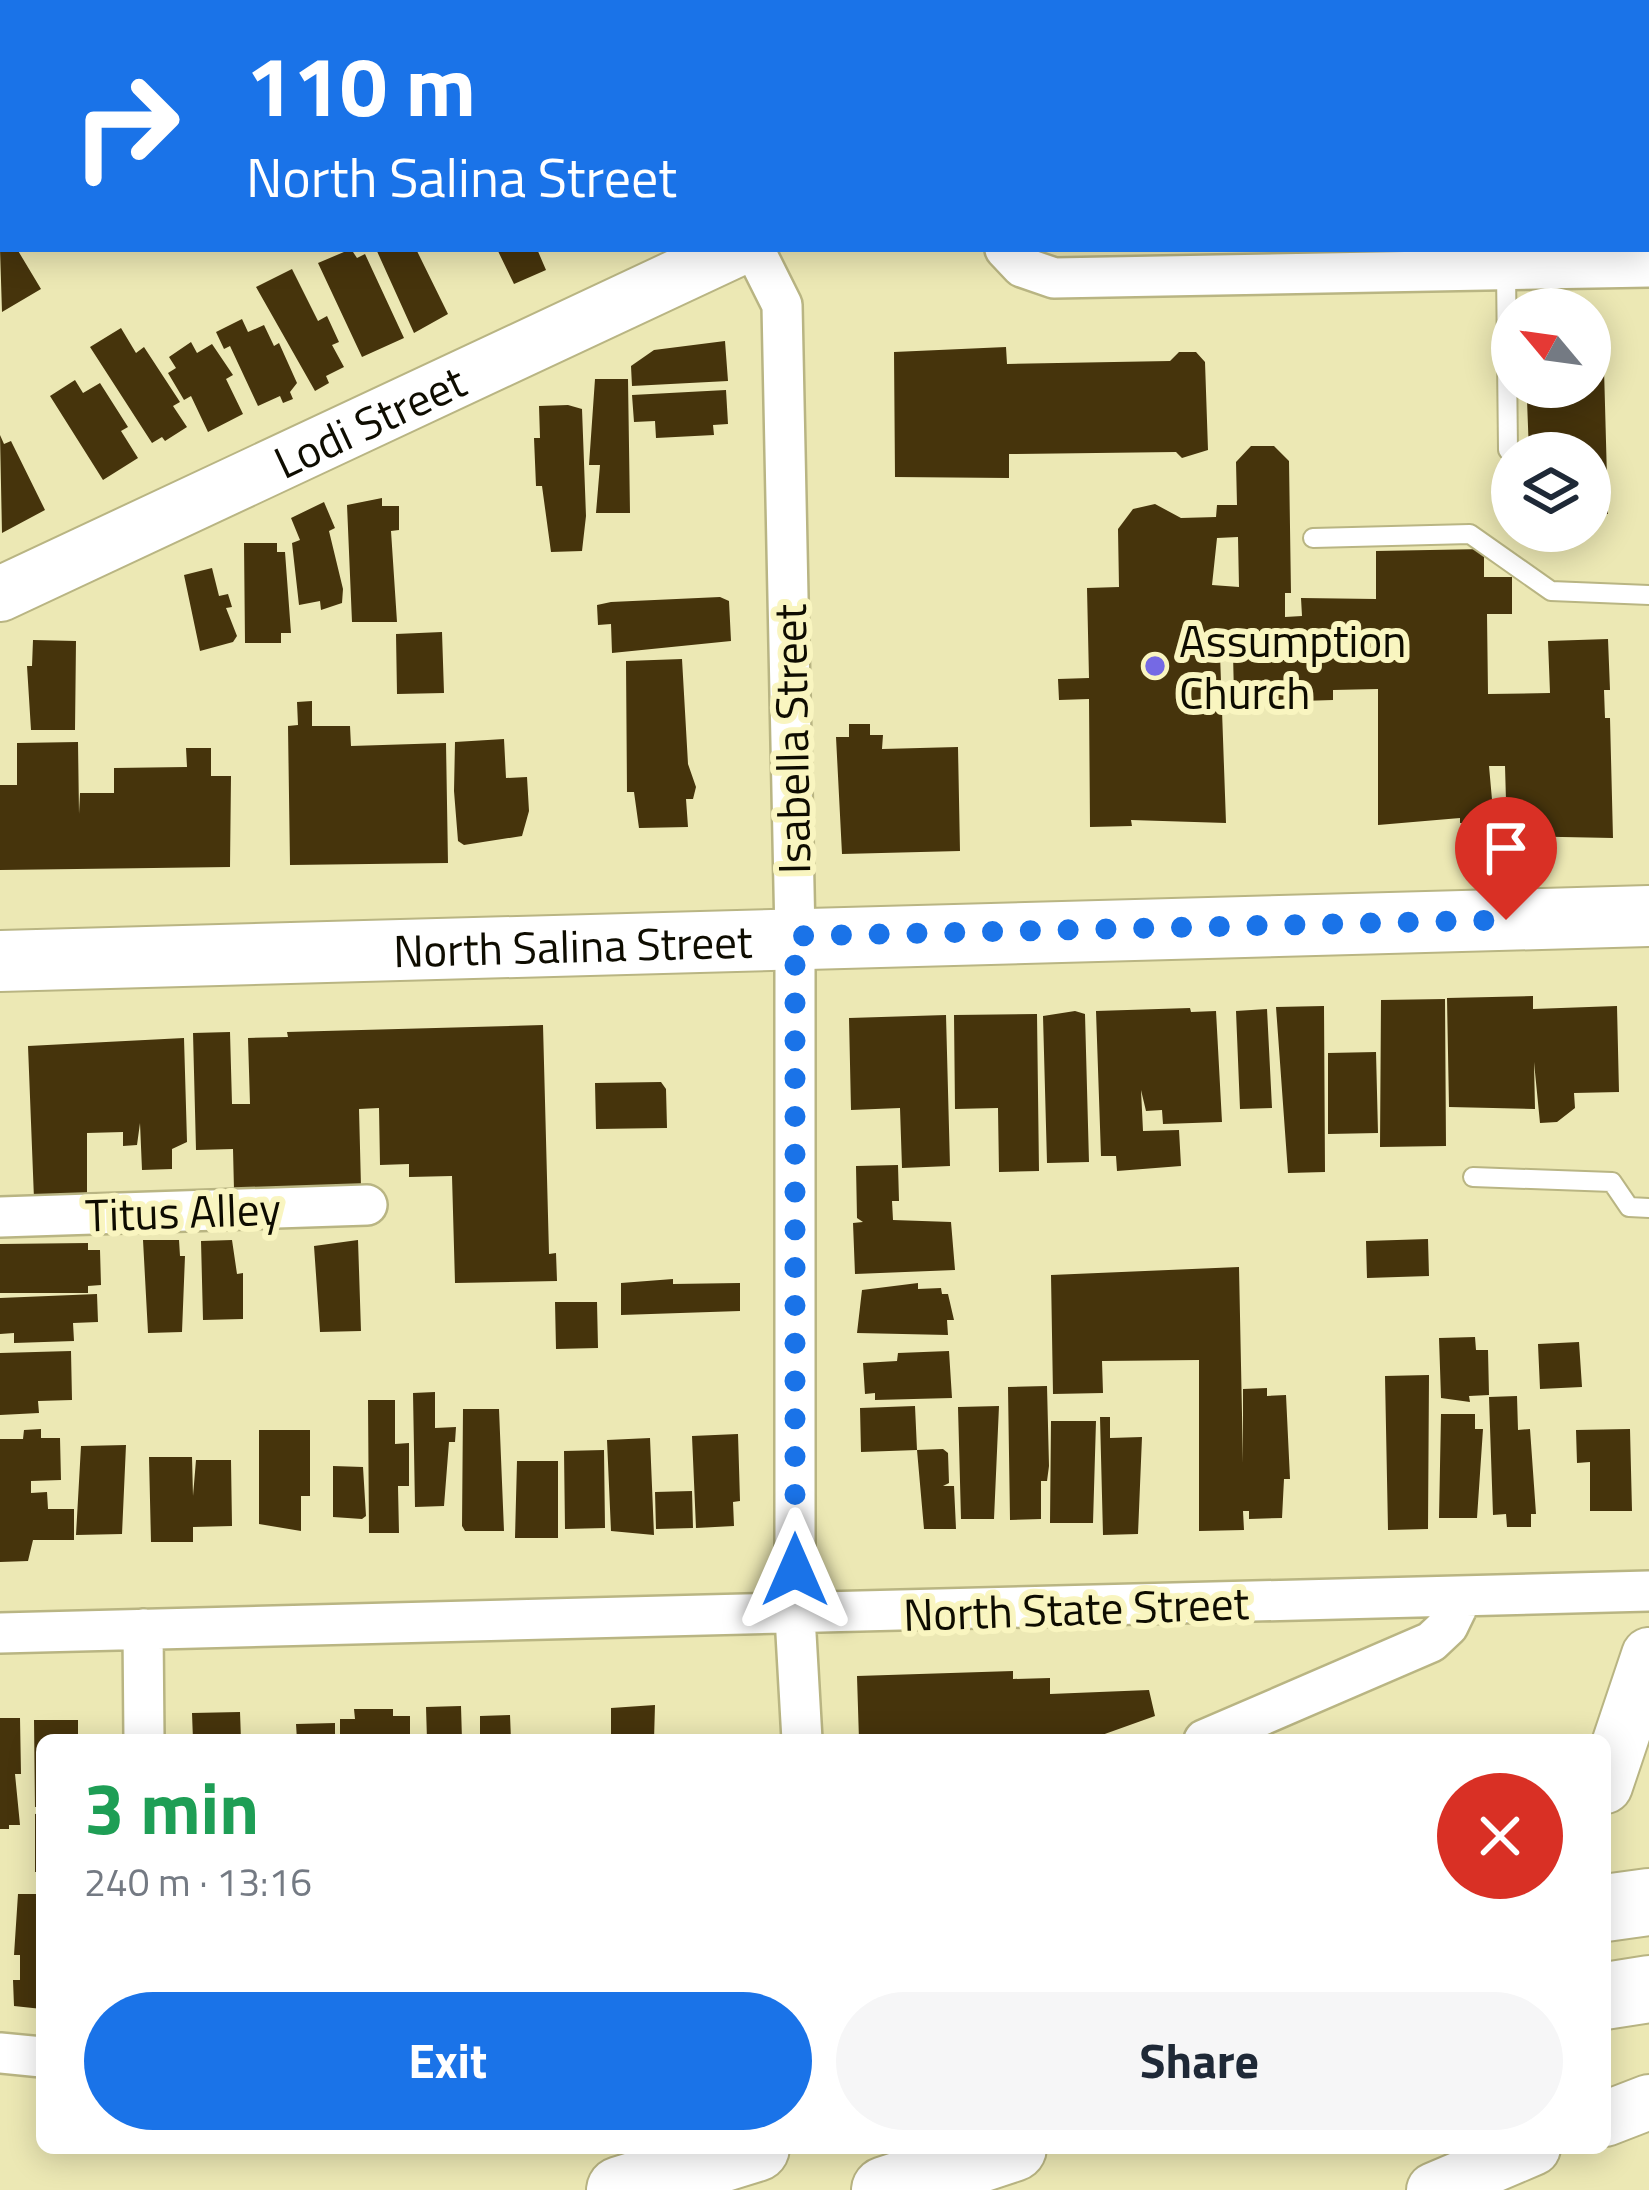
<!DOCTYPE html>
<html lang="en">
<head>
<meta charset="utf-8">
<style>
  :root { --surface:#fff; --page:#f6f6f7; --text:#1f2937; --muted:#747a83; --accent:#1a73e8 }
  body { margin:0; font-family:"Titillium Web",sans-serif; background:var(--page); color:var(--text); height:100vh; display:flex; flex-direction:column; font-size:45px; white-space:nowrap }
  * { box-sizing:border-box; margin:0 }
  p { font-size:39px; color:var(--muted) }
  .icon { flex:none; width:66px; height:66px; fill:none; stroke:currentColor; stroke-width:2; stroke-linecap:round; stroke-linejoin:round }
  .map { position:relative; flex:1; overflow:hidden }
  .sheet { position:absolute; left:36px; top:1734px; width:1575px; height:420px; display:flex; flex-direction:column; background:var(--surface); border-radius:18px; box-shadow:0 6px 30px #0003 }
  .sheet>* { flex:none }
  .hud { position:absolute; left:0px; top:0px; width:1650px; height:252px; box-shadow:0 6px 30px #0003; background:#1a73e8; color:#fff; overflow:hidden }
  .needle { width:78px; rotate:299deg }
  .controls { position:absolute; left:1491px; top:288px; display:grid; gap:24px }
  .controls a { display:grid; place-items:center; width:120px; height:120px; border-radius:50%; background:var(--surface); box-shadow:0 6px 30px #0003; font-size:60px }
  .pin { position:absolute; display:grid; place-items:center; width:102px; height:102px; color:#fff; margin:-123px -51px; border-radius:50% 50% 50% 0; rotate:-45deg; box-shadow:0 0 12px #0007 }
  .pin .icon { rotate:45deg }
  .me { position:absolute; width:132px; margin:-66px; rotate:0deg; stroke-linejoin:round; filter:drop-shadow(0 0 9px #0008) }
  .turn { display:flex; align-items:center; gap:42px; height:252px; padding:0 48px; font-size:54px }
  .turn .icon { width:156px; height:156px; stroke-width:2.5 }
  .turn b { display:block; font-size:84px; line-height:102px }
  .round { display:grid; place-items:center; flex:none; width:126px; height:126px; border-radius:63px; background:var(--page) }
  .headline { display:flex; align-items:center; justify-content:space-between; height:204px; padding:0 48px }
  h1 { font-size:72px; font-weight:700; line-height:90px; color:#1e9e55 }
  .cta { display:flex; gap:24px; margin-top:auto; padding:24px 48px }
  .cta a { flex:1; height:138px; border-radius:72px; background:var(--accent); color:#fff; font-size:48px; font-weight:700; line-height:138px; text-align:center }
  .cta a+a { background:var(--page); color:var(--text) }
  .map>svg:first-child { display:block }
  .building { fill:#46340c; fill-rule:evenodd }
  .lines { fill:none; stroke-linecap:round; stroke-linejoin:round }
  .lane-casing { stroke:#b9b583; stroke-width:22 }
  .street-casing { stroke:#b9b583; stroke-width:44 }
  .secondary-casing { stroke:#b9b583; stroke-width:58 }
  .primary-casing { stroke:#b9b583; stroke-width:64 }
  .highway-casing { stroke:#b9b583; stroke-width:70 }
  .lane { stroke:#fff; stroke-width:18 }
  .street { stroke:#fff; stroke-width:39 }
  .secondary { stroke:#fff; stroke-width:54 }
  .primary { stroke:#fff; stroke-width:60 }
  .highway { stroke:#fff; stroke-width:66 }
  .route { stroke:#1a73e8; stroke-width:21; stroke-dasharray:0 37.8 }
  .poi-dot { fill:#7569e4; stroke:#f9f5c0; stroke-width:4.5 }
  .labels { text-anchor:middle; dominant-baseline:central; stroke-width:12; stroke-linejoin:round; paint-order:stroke }
  .street-label { font-size:45px; fill:#0e0c00; stroke:#f9f5c0 }
  .poi-label { font-size:45px; fill:#0e0c00; stroke:#f9f5c0; text-anchor:start }
</style>
</head>
<body>
<div class="map">
<svg width="1649" height="2190" viewBox="0 0 1649 2190">
  <rect width="100%" height="100%" fill="#ece8b4"/>
  <path class="building" d="M0,249H17L41,289L2,312Z
    M351,249L357,258L365,254L404,338L362,357L318,263Z
    M376,249H416L448,314L414,333Z
    M497,249H537L546,270L514,284Z
    M292,269L318,321L327,316L339,342L332,345L344,367L326,376L329,383L315,391L256,287Z
    M242,319L248,332L264,325L274,346L279,343L297,383L290,392L293,399L283,403L280,396L258,406L230,346L224,349L216,332Z
    M121,328L136,353L144,347L180,402L173,406L187,427L165,441L162,437L152,443L90,347Z
    M1590,332H1603L1608,514L1590,515V453H1529L1527,400H1545V387H1590Z
    M725,341L728,381L632,386L631,366L654,350Z
    M191,342L197,353L212,344L233,375L226,379L243,414L208,432L191,396L184,400L168,373L176,368L169,357Z
    M1006,347L1007,364L1170,361L1179,352H1196L1205,362L1208,450L1182,458L1176,452L1009,454V478L895,477L894,352Z
    M595,379H628L630,513H596L600,465H589Z
    M75,380L83,393L100,383L128,427L121,431L138,458L103,480L50,396Z
    M726,390L728,424L713,425L714,435L656,438L655,421L634,422L632,395Z
    M568,405L582,409L586,516L582,551L551,552L542,486H536L534,438H540L539,406Z
    M0,435L4,444L11,441L45,510L2,533Z
    M1251,446H1274L1289,461L1291,593H1285V617L1302,616L1301,598L1376,599V551L1484,549V577H1512V614H1487L1488,694L1550,693L1548,641L1608,639L1610,690H1604L1605,718H1610L1613,838L1507,836L1505,766H1489L1494,822L1460,823V818L1378,825V689L1333,690V700L1267,702V694L1234,695L1233,654H1220L1226,823L1131,820L1132,826L1090,827L1089,699L1059,700L1058,679L1089,678L1087,588L1119,587L1118,529L1133,509L1155,504L1181,518L1216,517L1217,505H1237L1236,462ZM1238,537L1239,587L1212,585L1217,538Z
    M382,498V506H399V530L391,531L397,622H352L347,505Z
    M324,502L335,528L329,531L343,589L342,603L321,610L320,601L299,605L292,543L300,540L291,518Z
    M244,543H277V552H285L291,633H281V643H245Z
    M212,568L219,596L228,594L232,607L226,608L237,636L233,642L200,651L184,575Z
    M720,597L729,601L731,641L612,653L611,624L598,625L597,605L611,602Z
    M442,632L444,693L397,694L396,634Z
    M33,640L76,641L75,730H31L27,666H32Z
    M682,659L688,764L696,787L693,799H686L688,827L639,828L634,792H627L626,661Z
    M312,701V726H350L351,746L446,743L448,863L290,865L288,726L298,725L297,702Z
    M849,724H870V735H883L882,749L958,747L960,851L842,854L836,737H849Z
    M504,739L506,778L527,777L529,811L522,836L464,845L458,841L454,791L455,742Z
    M78,742L79,814L80,793H114V768L187,767L186,748H211V776H231L230,867L0,870V785H17V743Z
    M1533,996V1009L1617,1006L1619,1092L1574,1093L1575,1108L1557,1122L1540,1123L1534,1062L1535,1109L1449,1107L1447,998Z
    M1445,999L1446,1146L1380,1147L1381,1000Z
    M1324,1006L1325,1172L1288,1173L1276,1007Z
    M1190,1008L1191,1012L1216,1011L1222,1122L1163,1124L1162,1110L1146,1111L1141,1090L1143,1131L1179,1130L1181,1166L1117,1171L1116,1156H1101L1096,1011Z
    M1267,1009L1272,1108L1240,1109L1236,1011Z
    M1075,1011L1085,1014L1089,1162L1047,1163L1043,1016Z
    M1037,1014L1039,1171L999,1172L998,1108L955,1109L954,1015Z
    M946,1015L950,1166L902,1168L900,1108L851,1110L849,1018Z
    M543,1025L549,1254L556,1253L557,1281L455,1283L452,1176L409,1177V1164L380,1165L379,1108L359,1109L361,1187L234,1190L233,1149L196,1150L193,1033L230,1032L232,1104H250L248,1038L288,1037L287,1032Z
    M184,1038L187,1142L172,1149V1169L142,1170L140,1123L137,1145L123,1146V1132L87,1133V1199H34L28,1046Z
    M1376,1052L1378,1133L1328,1134V1053Z
    M661,1082L666,1089L667,1128L596,1129L595,1083Z
    M898,1165L899,1201H892L893,1220L951,1222L955,1270L855,1274L853,1223L863,1222L857,1218L856,1166Z
    M1428,1239L1429,1276L1367,1278L1366,1241Z
    M143,1240H179L180,1256H185L182,1332L148,1333Z
    M232,1240L237,1274L243,1273V1319L203,1320L201,1241Z
    M358,1240L361,1331L320,1332L314,1246Z
    M88,1243V1250H100L101,1285L88,1286V1293H0V1244Z
    M1239,1267L1243,1463V1389L1267,1388V1396L1286,1395L1290,1479H1284L1282,1518L1249,1519V1511H1243L1244,1530L1199,1531V1360L1102,1361L1103,1393L1053,1394L1051,1275Z
    M673,1279V1284L740,1283V1311L621,1315V1283Z
    M918,1283V1289L941,1288L942,1294H948L954,1320H947L948,1335L857,1333L862,1290Z
    M97,1294L98,1322L73,1323L74,1341L14,1343V1333L0,1334V1298Z
    M555,1302H597L598,1348L556,1349Z
    M1475,1337L1476,1350H1488L1489,1395L1469,1396L1470,1402L1441,1398L1439,1338Z
    M1579,1342L1582,1387L1540,1389L1538,1344Z
    M71,1351L72,1400L38,1401L39,1413L0,1415V1353Z
    M949,1351L952,1398L875,1400V1393L865,1394L863,1363L897,1361L898,1353Z
    M1429,1375L1428,1529L1388,1530L1385,1376Z
    M1047,1386L1049,1466L1047,1481H1041V1519L1010,1520L1008,1387Z
    M435,1392V1428L456,1427L455,1442H449L444,1506L415,1507L413,1393Z
    M1517,1396L1518,1430L1530,1429L1536,1514H1531V1527H1507L1506,1514L1493,1515L1489,1397Z
    M368,1400H395V1444L409,1443V1486H398L399,1533H369Z
    M915,1406L917,1450L861,1452L860,1408Z
    M999,1406L994,1519H961L958,1407Z
    M463,1409H499L504,1531H465L462,1526Z
    M1441,1414H1475V1429H1483L1477,1518H1439Z
    M1100,1417H1110V1438L1142,1437L1138,1534L1103,1535Z
    M1051,1421H1096L1093,1523H1050Z
    M41,1429V1438H60L61,1480L31,1481V1493L47,1492L48,1509H74V1540H33L28,1561L0,1562V1439H23L24,1430Z
    M1630,1429L1632,1511H1590V1462L1577,1463L1576,1430Z
    M259,1430H310V1496H301V1531L259,1524Z
    M738,1434L740,1501L733,1502L734,1526L696,1528L692,1436Z
    M650,1438L654,1535L611,1531L607,1440Z
    M126,1445L122,1534L76,1535L81,1446Z
    M943,1449L948,1453L949,1483L943,1486H954L956,1529H924L917,1450Z
    M604,1450L605,1528L565,1529L564,1451Z
    M149,1457H192L193,1496L196,1460H231L232,1526L193,1527V1542H151Z
    M517,1461H558V1538H515Z
    M333,1466L363,1467L366,1516L362,1519L333,1517Z
    M692,1491L693,1528L656,1529L655,1492Z
    M1013,1671V1679L1050,1678V1694L1149,1690L1155,1716L1088,1740H859L857,1676Z
    M655,1705L654,1740H611V1708Z
    M461,1706L462,1740H427L426,1707Z
    M354,1709H393V1716H410V1740H340V1719H355Z
    M240,1712L241,1740H193L192,1713Z
    M510,1715L511,1740H480V1716Z
    M0,1718H20L21,1774H15L20,1825H9V1829H0Z
    M34,1720H78V1740H42V1807H35Z
    M335,1723V1740H297L296,1724Z
    M42,1813V1872H35V1814Z
    M18,1894H42V2009L14,2006L13,1980H20V1955H14Z"/>
  <g class="lines">
    <defs>
      <path id="lane" d="M1506,270L1508,450
        M1313,538L1470,534L1551,591L1649,595
        M1473,1177L1612,1182L1629,1207L1649,1208"/>
      <path id="street" d="M843,0L845,3
        M242,3L247,0
        M0,156L3,154
        M754,249L782,305L795,936V1616L802,1740
        M1005,249L1022,267L1054,278L1649,267
        M0,1217L367,1205
        M143,1629L144,1740
        M0,1633L1649,1591
        M1204,1740L1431,1642L1448,1626L1462,1597
        M0,2053L42,2057"/>
      <g id="secondary">
        <path d="M1274,3L1281,0"/>
        <path id="s1" d="M0,594L737,249"/>
        <path d="M1605,1786L1649,1655"/>
        <path d="M1605,2119L1649,2102"/>
        <path d="M1434,2190L1533,2148"/>
      </g>
      <g id="primary">
        <path id="s2" d="M0,961L1649,916"/>
      </g>
      <path id="highway" d="M1605,1908L1649,1902
        M1605,1996L1649,1989
        M620,2190L756,2148
        M885,2190L1013,2148"/>
    </defs>
    <use href="#lane" class="lane-casing"/>
    <use href="#street" class="street-casing"/>
    <use href="#secondary" class="secondary-casing"/>
    <use href="#primary" class="primary-casing"/>
    <use href="#highway" class="highway-casing"/>
    <use href="#lane" class="lane"/>
    <use href="#street" class="street"/>
    <use href="#secondary" class="secondary"/>
    <use href="#primary" class="primary"/>
    <use href="#highway" class="highway"/>
  </g>
  <g class="lines">
    <path class="route" d="M795,1570V936L1506,920"/>
  </g>
  <circle class="poi-dot" cx="1155" cy="666" r="12"/>
  <g class="labels">
    <g class="street-label">
      <text stroke="none"><textPath href="#s1" startOffset="408">Lodi Street</textPath></text>
      <text transform="translate(791 739) rotate(-91)">Isabella Street</text>
      <text stroke="none"><textPath href="#s2" startOffset="573">North Salina Street</textPath></text>
      <text transform="translate(183 1211) rotate(-2)">Titus Alley</text>
      <text transform="translate(1076 1608) rotate(-2)">North State Street</text>
    </g>
    <g class="poi-label">
      <text x="1179" y="640">Assumption<tspan x="1179" dy="52">Church</tspan></text>
    </g>
  </g>
</svg>
<div class="controls">
<a><svg class="needle" viewBox="-14 -14 28 28"><path d="M0-13l5 13h-10z" fill="#e53935"/><path d="M0 13l5-13h-10z" fill="#747a83"/></svg></a>
<a><svg class="icon" aria-label="layers" viewBox="0 0 24 24"><path d="M12 4l9 5-9 5-9-5zM3 14l9 5 9-5"/></svg></a>
</div>
<div class="pin" style="left:1506px;top:920px;background:#d93025"><svg class="icon" aria-label="arrive" viewBox="0 0 24 24"><path d="M6 21V4h12l-3 4 3 4H6"/></svg></div>
<svg class="me" style="left:795px;top:1570px" viewBox="-20 -20 40 40"><path d="M0-17L14 15 0 8-14 15z" fill="#1a73e8" stroke="#fff" stroke-width="4"/></svg>
<div class="hud">
<div class="turn"><svg class="icon" aria-label="right" viewBox="0 0 24 24"><path d="M7 20v-9h11M14 6l5 5-5 5"/></svg><div><b>110 m</b>North Salina Street</div></div>
</div>
<section class="sheet">
<div class="headline"><div><h1>3 min</h1><p>240 m · 13:16</p></div><a class="round" style="background:#d93025;color:#fff"><svg class="icon" aria-label="close" viewBox="0 0 24 24"><path d="M6 6l12 12M18 6L6 18"/></svg></a></div>
<div class="cta"><a>Exit</a><a>Share</a></div>
</section>
</div>
</body>
</html>
